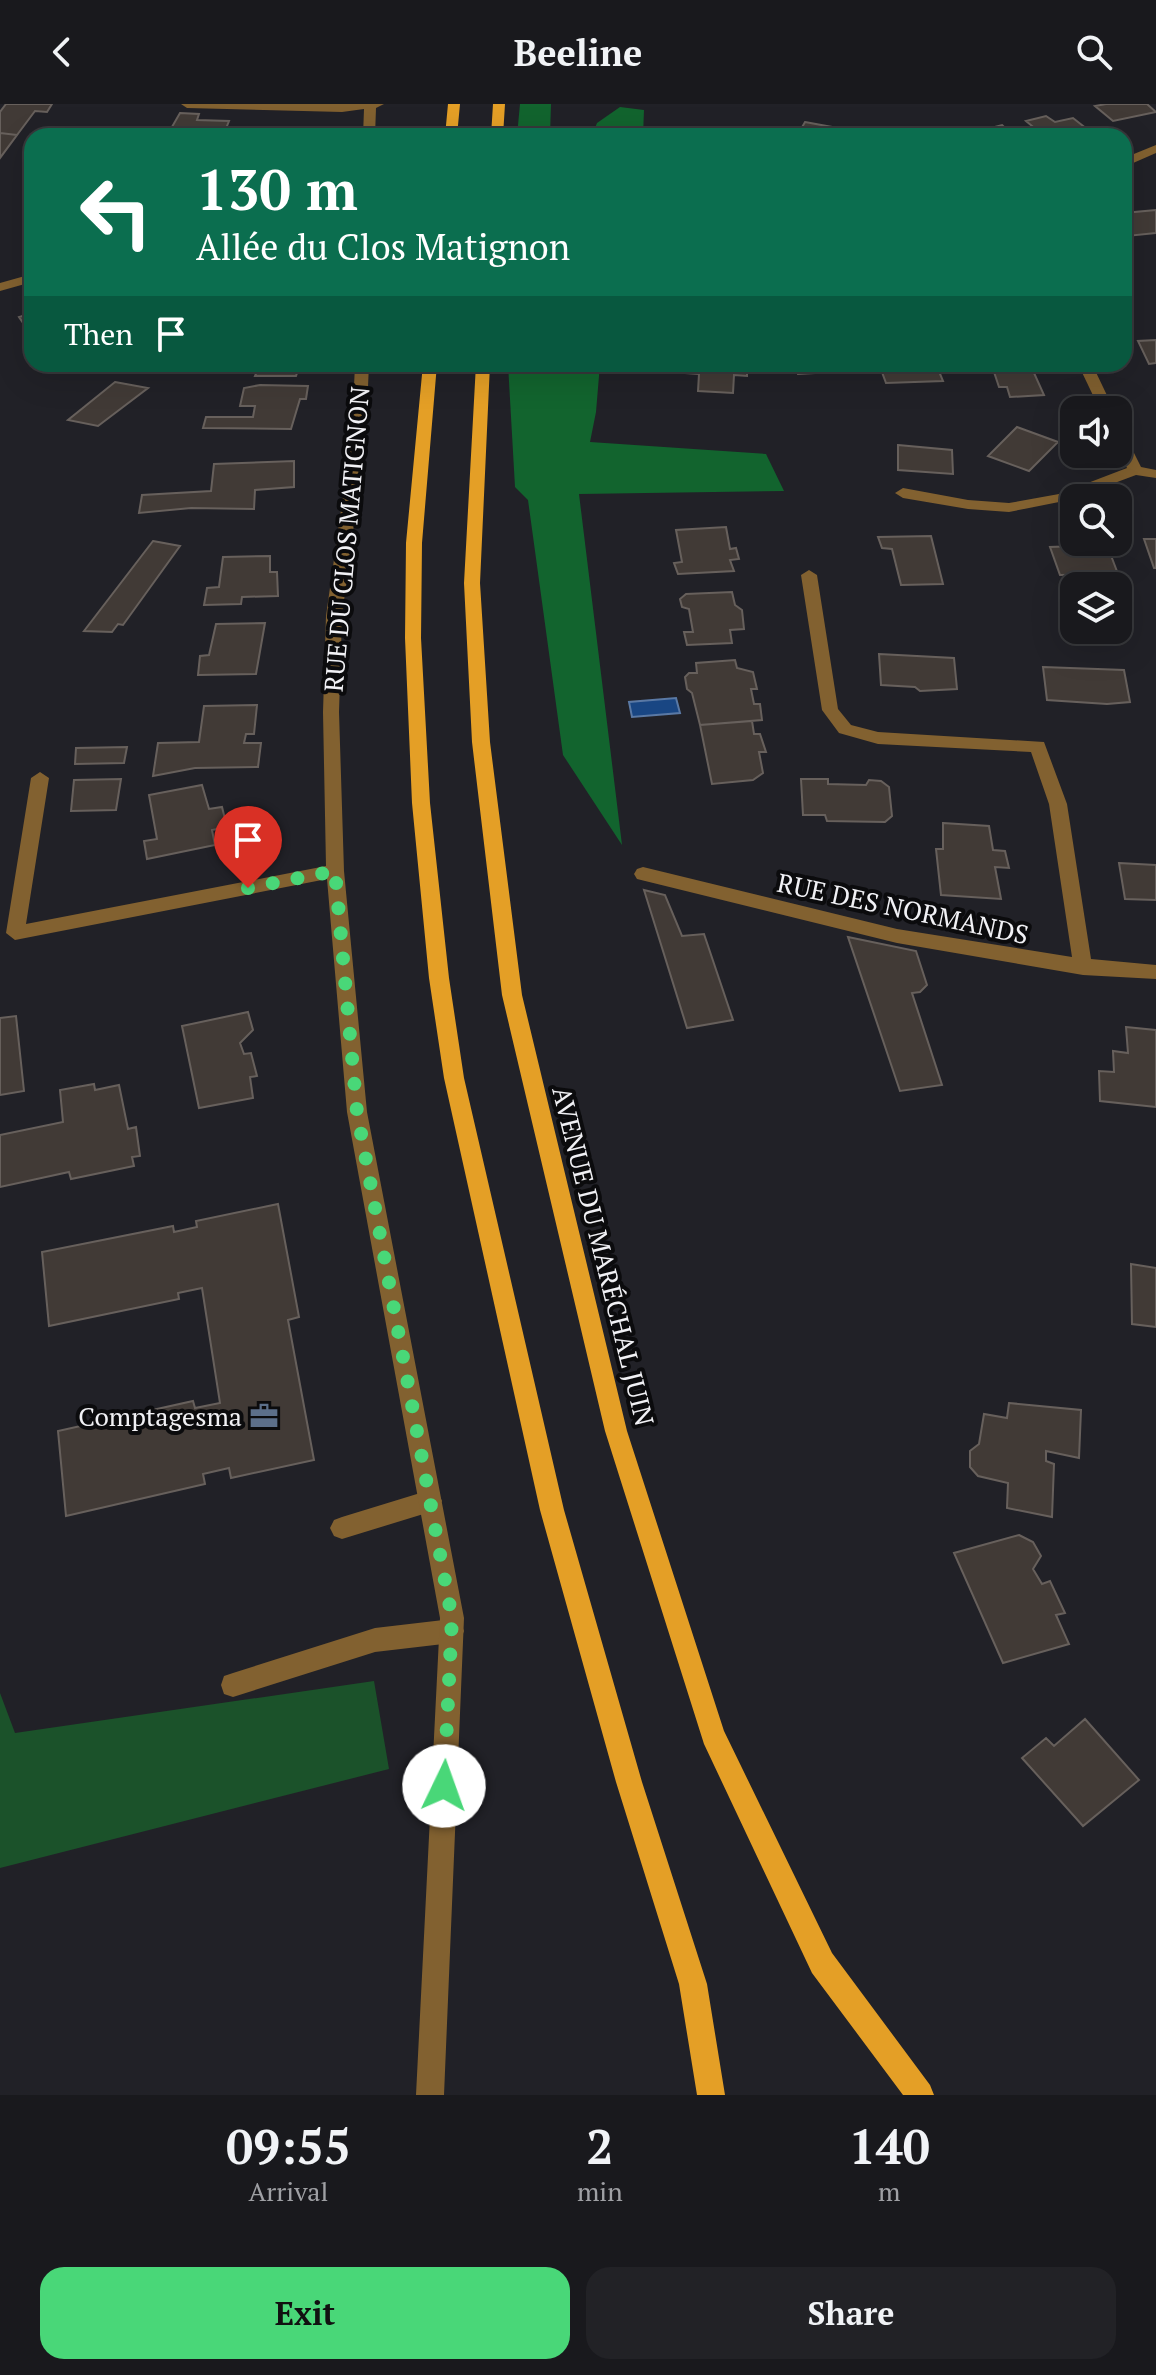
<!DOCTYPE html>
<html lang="en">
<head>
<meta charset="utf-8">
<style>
  :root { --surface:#19191d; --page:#222226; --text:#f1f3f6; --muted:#9fa0a4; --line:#37383b; --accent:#49d778 }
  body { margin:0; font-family:"PT Serif",serif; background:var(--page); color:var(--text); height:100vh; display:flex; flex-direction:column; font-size:30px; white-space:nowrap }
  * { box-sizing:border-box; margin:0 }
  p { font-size:26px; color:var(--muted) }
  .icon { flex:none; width:44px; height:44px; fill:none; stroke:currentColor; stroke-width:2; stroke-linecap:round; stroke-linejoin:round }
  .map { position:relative; height:1991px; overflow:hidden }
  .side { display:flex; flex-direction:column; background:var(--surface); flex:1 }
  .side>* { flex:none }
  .hud { position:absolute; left:24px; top:24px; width:1108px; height:244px; border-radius:24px; box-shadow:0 8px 32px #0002,0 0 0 2px var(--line); background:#0b6e4f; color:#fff; overflow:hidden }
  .tools { position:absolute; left:1060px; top:292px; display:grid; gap:16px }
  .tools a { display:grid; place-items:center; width:72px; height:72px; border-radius:16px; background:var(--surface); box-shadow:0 8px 32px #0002,0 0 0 2px var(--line); font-size:40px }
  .pin { position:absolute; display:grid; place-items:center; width:68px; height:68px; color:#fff; margin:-82px -34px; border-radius:50% 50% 50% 0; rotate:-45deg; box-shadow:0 0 8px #0007 }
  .pin .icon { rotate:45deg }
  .me { position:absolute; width:88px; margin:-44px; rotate:3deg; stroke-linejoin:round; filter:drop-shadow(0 0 6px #0008) }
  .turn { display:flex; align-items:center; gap:28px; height:168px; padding:0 40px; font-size:36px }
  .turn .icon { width:104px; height:104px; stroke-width:2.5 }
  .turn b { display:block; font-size:56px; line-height:68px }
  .then { display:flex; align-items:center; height:76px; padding:0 40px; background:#0003; gap:16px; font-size:30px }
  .eta { display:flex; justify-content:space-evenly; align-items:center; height:136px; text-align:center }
  .eta b { font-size:48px; font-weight:700; line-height:56px }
  .action { display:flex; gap:16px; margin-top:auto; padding:16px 40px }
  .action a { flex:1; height:92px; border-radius:24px; background:var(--accent); color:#111; font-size:32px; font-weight:700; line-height:92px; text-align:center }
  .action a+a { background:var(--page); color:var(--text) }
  header { display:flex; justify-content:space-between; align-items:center; height:104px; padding:0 40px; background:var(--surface); font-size:36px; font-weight:700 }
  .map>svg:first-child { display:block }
  .green { fill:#1b522a }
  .forest { fill:#12642e }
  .water { fill:#194683; stroke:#5a79a5; stroke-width:2 }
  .building { fill:#413a36; stroke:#67605c; stroke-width:2 }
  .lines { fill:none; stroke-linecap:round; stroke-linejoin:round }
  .service { fill:#826130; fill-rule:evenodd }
  .minor { fill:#826130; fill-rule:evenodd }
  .primary { fill:#e49f26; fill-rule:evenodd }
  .route { stroke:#49d778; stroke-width:14; stroke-dasharray:0 25.2 }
  .labels { text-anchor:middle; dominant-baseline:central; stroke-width:8; stroke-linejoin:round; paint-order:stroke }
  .street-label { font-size:26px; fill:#f1f1f5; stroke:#0b0b0d }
  .poi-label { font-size:26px; fill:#f1f1f5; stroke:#0b0b0d; text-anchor:end }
</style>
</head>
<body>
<header><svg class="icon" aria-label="back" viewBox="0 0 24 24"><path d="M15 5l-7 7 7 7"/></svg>Beeline<svg class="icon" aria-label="search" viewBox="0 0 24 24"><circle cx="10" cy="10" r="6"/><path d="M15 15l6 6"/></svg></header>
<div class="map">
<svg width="1156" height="1991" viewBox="0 0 1156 1991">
  <rect width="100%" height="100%" fill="#212127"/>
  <path class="green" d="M374,1577L389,1665L0,1764V1589L15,1629Z"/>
  <path class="forest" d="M520,0H551L550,32H517Z
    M620,3L644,6L643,32H592L597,19Z
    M508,260H600L596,308L590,338L766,350L784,387L579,390L622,741L563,651L528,396L515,383Z"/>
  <path class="water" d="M676,594L680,609L632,613L629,598Z"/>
  <path class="building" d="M6,0H52L47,8L35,7L17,31L0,29V8Z
    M1106,0H1147L1156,8L1113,17L1095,2Z
    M180,9L199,10L197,16L229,17L223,32L169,28Z
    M1046,12L1055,18L1073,14L1092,29L1078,32H1044L1026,17Z
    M805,18L854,27L851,32H797Z
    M1002,21L1013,32H983L993,30L987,25Z
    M274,26L298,27L296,32H270Z
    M0,29L17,31L0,54Z
    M1156,106V129L1127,132L1124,109Z
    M32,209V232L19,213Z
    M1156,236V259L1149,260L1138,237Z
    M300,260L296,272H255L260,260Z
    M687,260H747V272L734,271L733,289L698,287L699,270L686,269Z
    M795,260H847L850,267L798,270Z
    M879,260H936L943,277L886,279Z
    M980,260H1030L1044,291L1010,293L1007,283H999L994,268L984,269Z
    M115,278L148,284L98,322L68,316Z
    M260,281L308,282L306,295H300L291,325L203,324L206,313H253L255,302H240L244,284Z
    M1017,323L1058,338L1029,367L988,352Z
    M898,341L952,346L953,370L898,366Z
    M294,357V383L255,386L254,405L191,404L139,409L142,391L211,387L214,360Z
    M726,423L730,445L736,444L739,455L730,456L734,467L678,470L674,459L682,458L676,426Z
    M931,432L943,480L901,481L892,445L882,444L878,433Z
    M1144,435H1156V464H1154Z
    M153,437L180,442L123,521L118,520L112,528L84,527Z
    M1107,441L1118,470L1060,471L1050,443Z
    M270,452V468H277L278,492L242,493L241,500L204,501L207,484L219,483L223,453Z
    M732,488L735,501L742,506L744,525L730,526L732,539L687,541L684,528H693L689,505L682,503L680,495L686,490Z
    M265,519L256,570L198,571L200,552L209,551L216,520Z
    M879,550L954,554L957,585L920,587L915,583L881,581Z
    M735,556L737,564L753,568L757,585H751L754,600H760L762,616L700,621L692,589L687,585L685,573L689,569H697L696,559Z
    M1043,563L1124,566L1130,598L1107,600L1047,596Z
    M257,601L254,630H246L244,639H261L258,663L195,664L153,672L158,639L199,638L204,602Z
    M752,617L754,630H760L766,648H759L763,669L753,676L712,680L700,621Z
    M127,643L124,659L75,660L76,644Z
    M121,675L116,706L71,707L74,676Z
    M801,675H828V680L866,681L869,676L881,677L889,683L892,712L885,718L827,717L825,711H803Z
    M202,681L209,705L222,703L227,723L212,726L215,741L147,755L144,737L157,735L149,691Z
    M943,719L989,722L993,746L1005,747L1009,764L995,763L1001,795L941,791L936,745H943Z
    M1119,759L1156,761V796L1125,795Z
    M644,786L665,791L682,832L704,830L733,916L687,924Z
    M848,833L916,847L927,881L920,888L912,889L942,981L900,987Z
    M248,908L253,926L240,939L244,950L251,949L257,972L250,973L253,994L199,1004L182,922Z
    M16,912L24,987L0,991V914Z
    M1126,923L1156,926V1003L1100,997L1099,967L1114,968L1113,947L1128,949Z
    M94,980L95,986L119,981L128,1025L136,1023L140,1052L132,1053L134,1062L71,1075L69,1068L0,1083V1031L63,1018L60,986Z
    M278,1100L299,1213L288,1216L314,1356L231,1374L229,1364L203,1370L205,1380L66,1412L58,1327L193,1297L195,1304L220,1299L202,1184L178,1189L179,1195L49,1222L42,1148L173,1122L174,1128L197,1123L196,1117Z
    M1131,1160L1156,1164V1223L1132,1220Z
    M1009,1299L1081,1306L1079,1354L1046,1347V1357L1054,1360L1052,1413L1007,1404L1008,1379L978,1372L970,1363V1347L979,1340L984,1310L1007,1314Z
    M1019,1431L1033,1438L1041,1452L1033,1465L1042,1480L1050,1477L1065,1509L1056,1511L1069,1540L1003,1559L954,1449Z
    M1085,1615L1139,1676L1083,1722L1022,1654L1046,1634L1054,1642Z"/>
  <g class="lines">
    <path class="service" d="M430,1386L438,1389L442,1397L438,1405L430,1408L342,1435L334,1432L330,1424L334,1416L342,1413Z
      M452,1515L461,1519L464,1527L461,1535L452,1539L375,1548L233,1593L224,1590L221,1581L224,1572L233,1569L375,1524Z"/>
    <path class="minor" d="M181,0H384L376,4L375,32H363L364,5L342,8L187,4Z
      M662,25L678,32H658L656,29Z
      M1156,41V49L1124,63V54Z
      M32,170V178L0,187V179Z
      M355,260H369L366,328L342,512L339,608L344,767L367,1008L464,1514L444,1991H416L440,1514L347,1008L327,775L15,836L6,829L31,674L40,668L49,674L26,820L326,762L323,608L326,512L352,328Z
      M1078,260H1092L1114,306H1100Z
      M1118,327L1125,331L1141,363L1156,366V374L1136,371L1069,396L1009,408L968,405L903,394L895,389L903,384L968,396L1009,399L1059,390L1127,364L1118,346Z
      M809,466L817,471L838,605L851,621L878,628L1044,638L1067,700L1091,855L1156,861V875L1083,871L897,839L637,775L634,770L637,765L643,763L897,825L1072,853L1049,700L1031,648L878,640L839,629L822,606L801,471Z"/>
    <path class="primary" d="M448,0H460L457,32H445Z
      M493,0H505L503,32H491Z
      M423,260H437L422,439L421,534L430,699L449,874L464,974L564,1406L642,1678L707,1880L725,1991H697L679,1880L616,1678L540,1406L444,974L429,874L412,699L405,534L406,439Z
      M476,260H490L480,479L490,638L522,891L627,1327L724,1627L832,1849L930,1981L934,1991H903L812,1869L704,1640L605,1327L502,891L472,638L464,479Z"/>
  </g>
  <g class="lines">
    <path class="route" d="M248,784L335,767L357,1008L452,1514L444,1682"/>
  </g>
  <defs>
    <symbol id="office-bare" viewBox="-9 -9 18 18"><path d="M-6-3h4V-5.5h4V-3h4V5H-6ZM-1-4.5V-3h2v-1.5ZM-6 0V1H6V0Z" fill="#5c6f8a" stroke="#0b0b0d" stroke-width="2.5" paint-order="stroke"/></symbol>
  </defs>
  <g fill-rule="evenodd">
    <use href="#office-bare" x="244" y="1292" width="40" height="40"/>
  </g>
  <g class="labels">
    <g class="street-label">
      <text transform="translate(346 435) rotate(-85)">RUE DU CLOS MATIGNON</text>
      <text transform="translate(903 804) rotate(12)">RUE DES NORMANDS</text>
      <text transform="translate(604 1152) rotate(76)">AVENUE DU MARÉCHAL JUIN</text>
    </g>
    <g class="poi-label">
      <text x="242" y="1312">Comptagesma</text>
    </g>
  </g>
</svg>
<div class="tools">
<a><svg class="icon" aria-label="sound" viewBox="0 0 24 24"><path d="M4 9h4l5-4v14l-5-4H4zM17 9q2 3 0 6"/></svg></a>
<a><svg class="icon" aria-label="search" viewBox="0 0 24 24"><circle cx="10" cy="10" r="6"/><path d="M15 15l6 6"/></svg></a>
<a><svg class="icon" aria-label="layers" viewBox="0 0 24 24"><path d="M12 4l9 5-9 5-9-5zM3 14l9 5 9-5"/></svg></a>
</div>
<div class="pin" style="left:248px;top:784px;background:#d93025"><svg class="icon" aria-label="arrive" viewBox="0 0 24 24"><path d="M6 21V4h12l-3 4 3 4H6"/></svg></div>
<svg class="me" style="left:444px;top:1682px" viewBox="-20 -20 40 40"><circle r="19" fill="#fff"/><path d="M0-13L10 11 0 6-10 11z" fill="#49d778"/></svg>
<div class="hud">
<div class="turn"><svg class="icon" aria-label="left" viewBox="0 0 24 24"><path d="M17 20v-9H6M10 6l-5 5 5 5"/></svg><div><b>130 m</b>Allée du Clos Matignon</div></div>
<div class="then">Then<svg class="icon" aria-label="arrive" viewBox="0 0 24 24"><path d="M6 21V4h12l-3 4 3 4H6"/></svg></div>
</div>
</div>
<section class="side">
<div class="eta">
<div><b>09:55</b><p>Arrival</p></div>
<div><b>2</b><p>min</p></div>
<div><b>140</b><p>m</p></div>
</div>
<div class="action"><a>Exit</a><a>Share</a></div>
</section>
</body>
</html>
